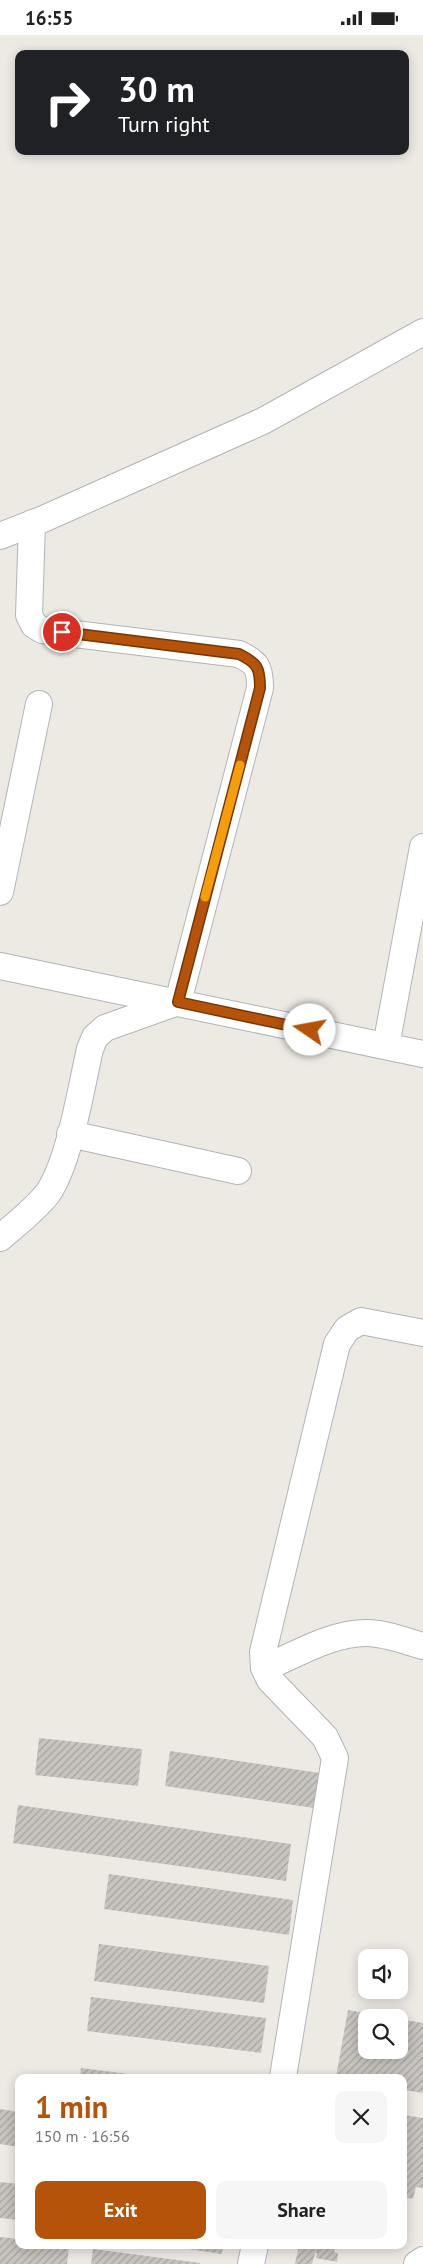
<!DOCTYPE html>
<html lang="en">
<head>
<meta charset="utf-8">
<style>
  :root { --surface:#fff; --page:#f6f6f6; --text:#222; --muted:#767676; --accent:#b45309 }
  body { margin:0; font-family:"PT Sans",sans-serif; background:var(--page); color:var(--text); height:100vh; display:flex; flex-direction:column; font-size:19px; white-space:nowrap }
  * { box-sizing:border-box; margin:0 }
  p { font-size:16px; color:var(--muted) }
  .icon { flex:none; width:28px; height:28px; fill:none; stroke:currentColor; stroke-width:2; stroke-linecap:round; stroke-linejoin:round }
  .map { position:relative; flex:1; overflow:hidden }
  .drawer { position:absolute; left:15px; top:2039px; width:392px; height:175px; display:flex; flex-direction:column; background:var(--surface); border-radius:10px; box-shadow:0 2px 12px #0003 }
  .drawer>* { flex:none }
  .guide { position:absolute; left:15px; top:15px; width:394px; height:105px; border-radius:10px; box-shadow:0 2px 12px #0003; background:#202124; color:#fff; overflow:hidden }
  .tools { position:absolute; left:358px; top:1914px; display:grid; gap:10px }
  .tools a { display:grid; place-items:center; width:50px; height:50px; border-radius:10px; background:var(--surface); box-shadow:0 2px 12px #0003; font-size:25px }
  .pin { position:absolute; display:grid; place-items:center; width:42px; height:42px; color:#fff; margin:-21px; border:2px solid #fff; border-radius:50%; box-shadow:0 1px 5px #0007 }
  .me { position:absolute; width:55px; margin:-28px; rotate:282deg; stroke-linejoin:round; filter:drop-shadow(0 0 4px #0008) }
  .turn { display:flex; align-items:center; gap:18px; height:105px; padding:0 20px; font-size:22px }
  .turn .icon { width:65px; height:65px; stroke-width:2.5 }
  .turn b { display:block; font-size:35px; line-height:42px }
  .round { display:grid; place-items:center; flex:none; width:52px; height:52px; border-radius:10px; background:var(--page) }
  .summary { display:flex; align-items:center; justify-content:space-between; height:85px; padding:0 20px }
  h1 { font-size:30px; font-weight:700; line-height:38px; color:var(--accent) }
  .action { display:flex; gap:10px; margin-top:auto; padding:10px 20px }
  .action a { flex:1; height:58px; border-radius:10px; background:var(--accent); color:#fff; font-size:20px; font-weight:700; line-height:58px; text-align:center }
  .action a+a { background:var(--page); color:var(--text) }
  .status { display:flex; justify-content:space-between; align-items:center; height:35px; padding:0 25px; background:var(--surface); direction:ltr }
  .status svg { height:14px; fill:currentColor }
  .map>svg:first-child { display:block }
  .building { fill:url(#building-hatch) }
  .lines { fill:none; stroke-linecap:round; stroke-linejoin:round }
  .street-casing { stroke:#b1b4b8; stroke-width:28 }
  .street { stroke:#fff; stroke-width:26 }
  .route-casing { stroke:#753606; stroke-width:12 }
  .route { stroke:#b45309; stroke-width:9 }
  .slow { stroke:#f59e0b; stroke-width:9 }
</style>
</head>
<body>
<div class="status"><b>16:55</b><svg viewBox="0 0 49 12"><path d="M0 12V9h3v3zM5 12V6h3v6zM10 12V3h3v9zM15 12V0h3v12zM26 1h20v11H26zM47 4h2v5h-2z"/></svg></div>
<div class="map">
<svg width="423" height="2229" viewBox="0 0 423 2229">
  <defs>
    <pattern id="building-hatch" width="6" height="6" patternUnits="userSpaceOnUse" patternTransform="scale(1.25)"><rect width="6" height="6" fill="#c8c5c0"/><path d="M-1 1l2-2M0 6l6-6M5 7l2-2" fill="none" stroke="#a6a3a0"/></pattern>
  </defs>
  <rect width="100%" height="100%" fill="#edeae4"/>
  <path class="building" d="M39,1703L142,1714L138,1751L35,1740Z
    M170,1716L320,1738L314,1773L165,1751Z
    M18,1770L291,1809L286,1846L13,1808Z
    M109,1839L293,1865L289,1900L104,1874Z
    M99,1909L269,1931L264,1968L94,1946Z
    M91,1962L266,1983L261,2018L87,1996Z
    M348,1975L385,1982H366V2015H399V1984L423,1988V2058L404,2055V2042H336Z
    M81,2033L144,2041V2042H80Z
    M0,2074L19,2077V2112L0,2109Z
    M404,2080L423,2083V2153L416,2152L413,2164L404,2162Z
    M0,2147L19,2149V2185L0,2183Z
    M0,2202L19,2204V2210H69L67,2229H0Z
    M162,2210H223L222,2219Z
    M299,2210H348L347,2214L335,2212L334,2217L338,2218L337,2227L316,2223L317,2218H315L312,2229H295Z
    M93,2214L200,2228V2229H91Z"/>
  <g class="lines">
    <defs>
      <path id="street" d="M0,501L41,485L263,386L423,297
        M0,857L39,669
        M0,931L423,1019
        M386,1011L423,812
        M70,1099L238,1136
        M0,1203C16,1189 35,1175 48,1158C70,1125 81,1053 90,1014L95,1002L105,993L178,967L260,653C260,632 257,628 239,619L42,595L34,590L29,580L32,488
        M264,1633C296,1620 331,1598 366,1598C385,1598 405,1606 423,1611
        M283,2042L335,1723L325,1702L270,1645L264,1633L263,1617L337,1309L347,1294L361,1286L423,1298
        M251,2229L255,2210
        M417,2229L423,2225"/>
    </defs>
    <use href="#street" class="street-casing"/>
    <use href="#street" class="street"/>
  </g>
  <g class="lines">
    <defs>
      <path id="route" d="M62,597L239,619C257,628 260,632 260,653L178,967L310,995"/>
    </defs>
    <use href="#route" class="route-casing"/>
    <use href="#route" class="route"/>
    <path class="slow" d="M205,862L240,730"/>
  </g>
</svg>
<div class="tools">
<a><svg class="icon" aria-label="sound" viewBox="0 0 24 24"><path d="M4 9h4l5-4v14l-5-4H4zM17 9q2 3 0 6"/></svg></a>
<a><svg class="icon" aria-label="search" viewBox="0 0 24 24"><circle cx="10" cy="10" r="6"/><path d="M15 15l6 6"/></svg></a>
</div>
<div class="pin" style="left:62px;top:597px;background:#d93025"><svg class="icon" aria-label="arrive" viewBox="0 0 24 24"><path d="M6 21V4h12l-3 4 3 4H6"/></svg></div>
<svg class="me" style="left:310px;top:995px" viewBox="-20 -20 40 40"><circle r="19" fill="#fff"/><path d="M0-13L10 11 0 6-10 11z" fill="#b45309"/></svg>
<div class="guide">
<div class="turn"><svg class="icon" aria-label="right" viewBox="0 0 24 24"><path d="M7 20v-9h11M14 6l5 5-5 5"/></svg><div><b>30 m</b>Turn right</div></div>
</div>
<section class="drawer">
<div class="summary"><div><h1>1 min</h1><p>150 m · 16:56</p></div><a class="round"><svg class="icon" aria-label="close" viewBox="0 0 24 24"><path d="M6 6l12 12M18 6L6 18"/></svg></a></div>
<div class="action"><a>Exit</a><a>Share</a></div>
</section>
</div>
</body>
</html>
